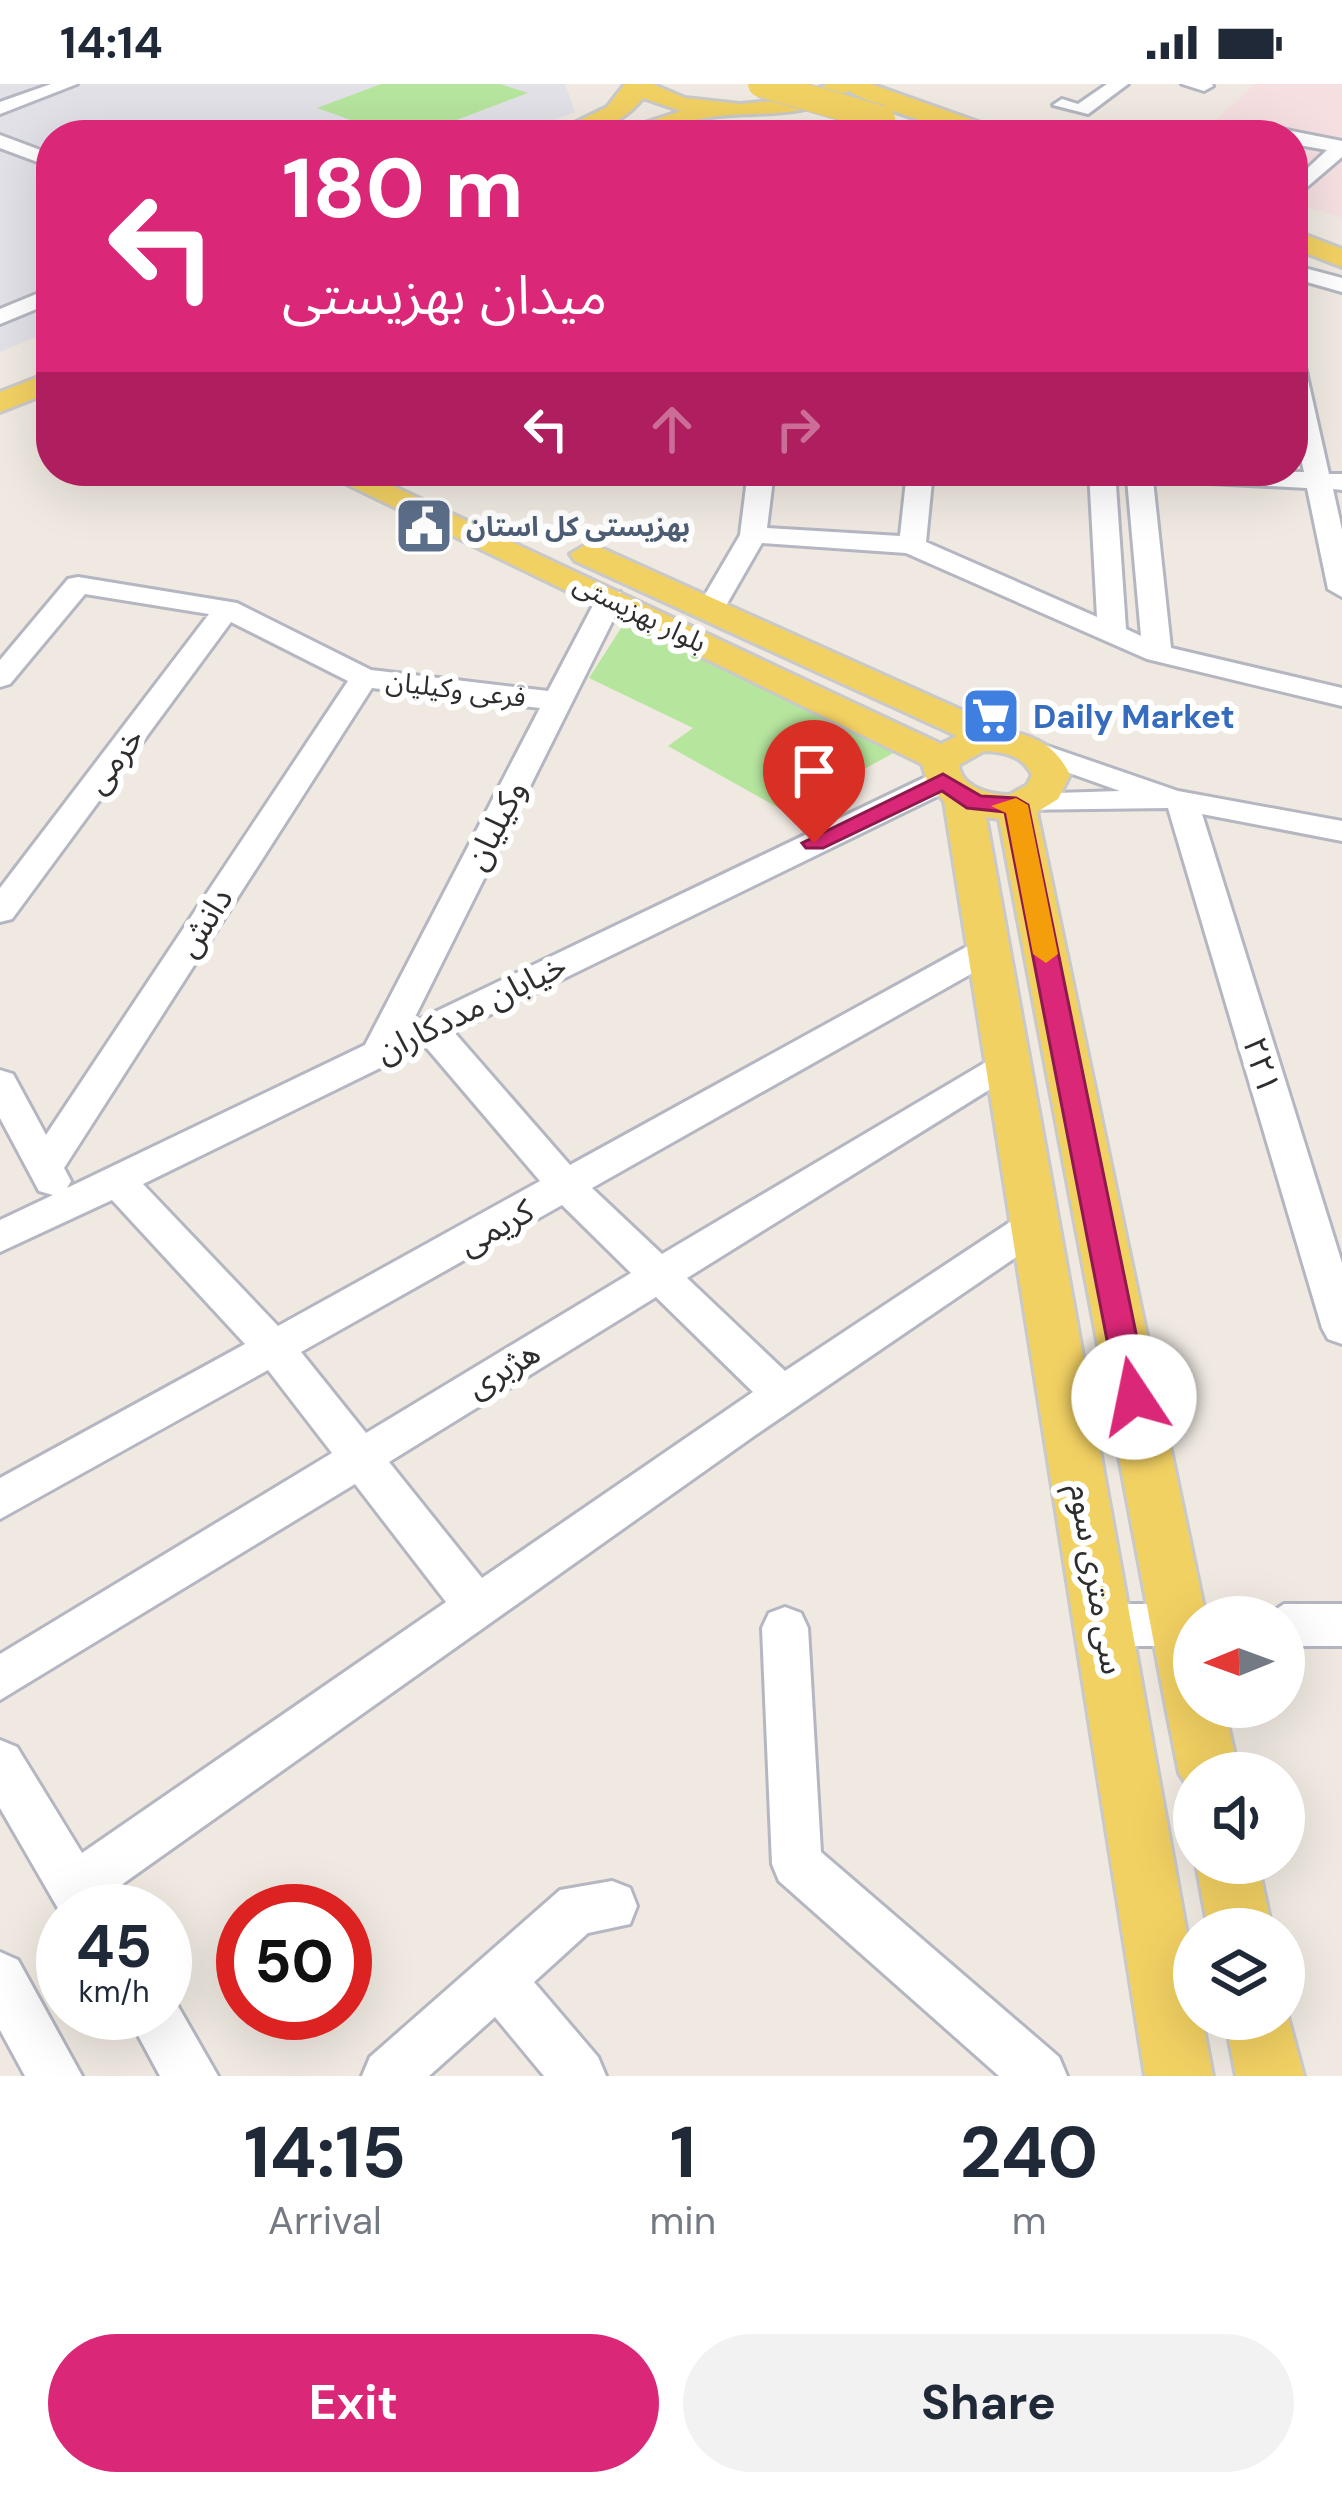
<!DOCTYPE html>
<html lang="en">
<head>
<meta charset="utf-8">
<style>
  :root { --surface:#fff; --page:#f2f2f3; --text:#1f2937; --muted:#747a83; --accent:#db2777 }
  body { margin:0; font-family:"DM Sans","Noto Sans Arabic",sans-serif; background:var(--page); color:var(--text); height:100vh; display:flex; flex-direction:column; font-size:45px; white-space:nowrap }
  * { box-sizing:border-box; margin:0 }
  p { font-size:39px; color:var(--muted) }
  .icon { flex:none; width:66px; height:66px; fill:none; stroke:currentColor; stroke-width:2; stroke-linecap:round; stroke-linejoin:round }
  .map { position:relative; height:1992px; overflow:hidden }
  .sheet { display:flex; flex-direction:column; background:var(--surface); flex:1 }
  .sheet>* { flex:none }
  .top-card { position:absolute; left:36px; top:36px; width:1272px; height:366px; border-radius:48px; box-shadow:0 12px 48px #0002; background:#db2777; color:#fff; overflow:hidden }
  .needle { width:78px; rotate:269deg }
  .buttons { position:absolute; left:1173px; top:1512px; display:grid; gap:24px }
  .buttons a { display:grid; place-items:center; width:132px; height:132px; border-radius:50%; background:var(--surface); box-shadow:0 12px 48px #0002; font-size:60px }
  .speed { position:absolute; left:36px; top:1800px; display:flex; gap:24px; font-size:60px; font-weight:700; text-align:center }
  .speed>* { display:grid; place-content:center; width:156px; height:156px; border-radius:50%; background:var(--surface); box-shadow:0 12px 48px #0002; line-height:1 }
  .speed small { font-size:30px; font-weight:400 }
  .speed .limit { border:18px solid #d22; background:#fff; color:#111 }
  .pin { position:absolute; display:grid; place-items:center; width:102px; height:102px; color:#fff; margin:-123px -51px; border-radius:50% 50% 50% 0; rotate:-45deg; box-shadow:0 0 12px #0007 }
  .pin .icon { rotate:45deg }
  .me { position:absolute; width:132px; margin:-66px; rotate:349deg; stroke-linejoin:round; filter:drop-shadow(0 0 9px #0008) }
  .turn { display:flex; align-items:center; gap:42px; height:252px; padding:0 48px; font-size:54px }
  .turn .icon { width:156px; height:156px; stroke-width:2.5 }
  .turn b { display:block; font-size:84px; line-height:102px }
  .lanes { display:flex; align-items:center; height:114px; padding:0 48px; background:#0003; justify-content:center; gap:60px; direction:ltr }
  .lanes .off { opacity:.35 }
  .eta { display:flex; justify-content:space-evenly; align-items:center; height:204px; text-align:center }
  .eta b { font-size:72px; font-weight:700; line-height:84px }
  .action { display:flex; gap:24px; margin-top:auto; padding:24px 48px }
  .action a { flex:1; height:138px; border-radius:72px; background:var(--accent); color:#fff; font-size:48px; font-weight:700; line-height:138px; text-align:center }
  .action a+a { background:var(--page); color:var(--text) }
  .status { display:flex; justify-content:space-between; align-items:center; height:84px; padding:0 60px; background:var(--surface); direction:ltr }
  .status svg { height:33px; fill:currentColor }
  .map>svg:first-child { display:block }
  .industrial { fill:#e3e1e8 }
  .medical { fill:#f5dfe0 }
  .green { fill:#b6e59e }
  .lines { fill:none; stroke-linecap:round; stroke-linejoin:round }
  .minor-casing { stroke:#b4b7c1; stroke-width:6 }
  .major-casing { stroke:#c9c9c9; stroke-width:6 }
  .minor { fill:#fff; fill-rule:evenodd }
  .major { fill:#f2d163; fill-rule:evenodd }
  .major-bridge-casing { stroke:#c9c9c9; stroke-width:28; stroke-linecap:butt }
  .major-bridge { stroke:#f2d163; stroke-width:26 }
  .route { fill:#db2777; stroke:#8e194d; stroke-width:3 }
  .slow { fill:#f59e0b }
  .labels { text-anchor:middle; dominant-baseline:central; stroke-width:12; stroke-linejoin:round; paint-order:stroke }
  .far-service-label { font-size:27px; font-weight:bold; fill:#4e5e75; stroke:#fff; text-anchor:start }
  .far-street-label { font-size:27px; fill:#2e2e2e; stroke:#fff }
  .shop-label { font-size:33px; font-weight:bold; fill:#366cbe; stroke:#fff; text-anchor:start }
  .street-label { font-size:33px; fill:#2e2e2e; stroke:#fff }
</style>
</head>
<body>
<div class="status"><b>14:14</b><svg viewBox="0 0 49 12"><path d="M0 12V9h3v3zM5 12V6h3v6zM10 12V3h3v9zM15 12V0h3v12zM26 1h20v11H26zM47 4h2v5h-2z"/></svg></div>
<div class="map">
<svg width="1342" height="1992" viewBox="0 0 1342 1992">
  <rect width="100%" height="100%" fill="#efe9e1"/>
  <path class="industrial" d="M0,0H565L575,28L519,51H51V247L0,268Z"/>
  <path class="medical" d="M1255,0H1342V133L1293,120V51H1199Z"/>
  <path class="green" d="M381,0H500L528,9L417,51H393L317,24Z
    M625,538L897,667L786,728L668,662L693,644L589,594Z"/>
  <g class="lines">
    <defs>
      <path id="minor" d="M51,0H77L0,30V18Z
        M1107,0H1128L1088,30L1053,21L1062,15L1078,20Z
        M1182,0H1212L1213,2L1204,7Z
        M1251,39L1342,57V73L1293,115V98L1327,66L1293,60V51H1234Z
        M0,51L51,70V83L0,64Z
        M1293,181L1342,194V208L1293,194Z
        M51,204V219L0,240V225Z
        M1293,276L1305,283L1329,390H1342V406L1333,405L1342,446V513L1328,505L1307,404L1153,396L1171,564L1342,604V622L1147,575L906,469L762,459L720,532H700L696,526L740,451L748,387H774L767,444L900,452L907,387H933L926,458L1097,533L1089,387L1304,388L1293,338ZM1115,387L1127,395L1141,552L1126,545Z
        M78,493L237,519L371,586L548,607L600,508H620L624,514L412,939L932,690H954L958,697L954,704L454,948L570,1081L977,857H1001L1006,865L1001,873L592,1104L662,1170L1008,965L1021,968L1026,977L1021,986L687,1194L785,1287L1022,1130L1036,1125L1050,1130L1055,1140L1050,1150L754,1352L107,1811L113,1827H63V1833L0,1724V1656L17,1663L82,1769L446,1518L355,1400L0,1616V1570L332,1369L268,1286L0,1435V1394L245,1260L112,1116L0,1168V1136L53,1111L39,1107L0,1034V986L13,990L46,1051L348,597L231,538L12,835L0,838V804L209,530L85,510L10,600L0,603V576L68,495ZM372,604L540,624L365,961L67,1104L71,1097L64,1084ZM425,962L540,1097L278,1242L143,1100ZM562,1121L631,1189L366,1349L301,1268ZM656,1213L753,1308L482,1494L389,1378Z
        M1027,655L1178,707L1342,737V757L1202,730L1342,1179V1260L1328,1255L1322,1244L1168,724L1013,726L1008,719L1013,712L1024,710L1120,707L1016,670L1012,664L1016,658Z
        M1106,1520H1194L1213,1533H1194V1562H1106L1090,1556L1083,1541L1090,1526Z
        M1284,1520H1342V1562H1284V1533H1265Z
        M785,1523L801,1529L808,1544L821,1768L1059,1973L1067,1992H999L779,1797L772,1780L762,1544L769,1529Z
        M612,1797L630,1804L637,1822L630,1840L588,1849L534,1898L598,1973L606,1992H544L495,1933L429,1992H362L370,1973L560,1806Z
        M0,1868L18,1876L82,1992H25L0,1946Z
        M165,1908L171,1910L218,1992H160L126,1929H165Z"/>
      <path id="major" d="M625,0H652L685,14L740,20L794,15L828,0H871L1015,51C958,51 899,33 848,7C803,37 760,26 711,33C675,39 645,51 608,51L681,27L643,14C619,44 587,51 550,51L607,23Z
        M1293,146L1342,165V183L1293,164Z
        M51,288V308L0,328V308Z
        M320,387H361L941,660L957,652L575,477L570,470L587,460L599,463L1006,646C1037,653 1056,662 1070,691L1058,715L1037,728L1206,1533H1194V1623H1224L1239,1689H1194V1712L1179,1689L1166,1623L999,735L986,733L1194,1889V1935H1202L1213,1992H1145L944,717L928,700L922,680ZM984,667C1005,668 1022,671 1032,691L1027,701L1009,711C989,711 961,703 959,681Z
        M1196,1779H1258L1272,1845H1208Z
        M1284,1918L1304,1992H1236L1225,1935H1284Z"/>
    </defs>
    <use href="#minor" class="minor-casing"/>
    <use href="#major" class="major-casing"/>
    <use href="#minor" class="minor"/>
    <use href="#major" class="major"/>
    <defs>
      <path id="major-bridge" d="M761,0L882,35"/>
    </defs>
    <use href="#major-bridge" class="major-bridge-casing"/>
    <use href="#major-bridge" class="major-bridge"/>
  </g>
  <path class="route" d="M943,690L981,712L1016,714L1028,721L1149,1313L1134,1326L1118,1313L1005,728L967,724L942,707L823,764H806L802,759Z"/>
  <path class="slow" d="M1016,714L1028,721L1058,870L1046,879L1033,870L1006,729L991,722Z"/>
  <defs>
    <symbol id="civic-square" viewBox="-11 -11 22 22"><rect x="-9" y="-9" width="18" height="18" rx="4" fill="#5c6f8a" stroke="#fff"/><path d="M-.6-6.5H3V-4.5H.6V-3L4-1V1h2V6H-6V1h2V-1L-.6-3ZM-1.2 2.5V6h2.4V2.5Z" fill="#fff"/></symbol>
    <symbol id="supermarket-square" viewBox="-11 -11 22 22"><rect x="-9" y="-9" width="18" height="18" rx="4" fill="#3f7fe0" stroke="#fff"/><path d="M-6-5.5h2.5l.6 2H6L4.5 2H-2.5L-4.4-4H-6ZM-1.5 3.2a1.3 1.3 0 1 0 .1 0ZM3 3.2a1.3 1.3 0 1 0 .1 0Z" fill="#fff"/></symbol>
  </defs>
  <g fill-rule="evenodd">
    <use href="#civic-square" x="391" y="409" width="66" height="66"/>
    <use href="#supermarket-square" x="958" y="599" width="66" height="66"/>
  </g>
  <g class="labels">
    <g class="far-service-label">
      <text x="466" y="442">بهزیستی کل استان</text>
    </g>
    <g class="far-street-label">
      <text transform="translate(640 529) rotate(26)">بلوار بهزیستی</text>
      <text transform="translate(456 605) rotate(7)">فرعی وکیلیان</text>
    </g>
    <g class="shop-label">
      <text x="1033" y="632">Daily Market</text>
    </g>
    <g class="street-label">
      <text transform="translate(114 676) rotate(-53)">خرمی</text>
      <text transform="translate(495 741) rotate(-63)">وکیلیان</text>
      <text transform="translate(204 838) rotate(-57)">دانش</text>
      <text transform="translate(471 924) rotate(-26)">خیابان مددکاران</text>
      <text transform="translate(1262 981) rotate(73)">۲۲۱</text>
      <text transform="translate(496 1143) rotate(-29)">کریمی</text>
      <text transform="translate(503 1285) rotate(-31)">هژبری</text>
      <text transform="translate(1097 1495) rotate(80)">سی متری سوم</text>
    </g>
  </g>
</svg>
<div class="buttons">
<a><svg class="needle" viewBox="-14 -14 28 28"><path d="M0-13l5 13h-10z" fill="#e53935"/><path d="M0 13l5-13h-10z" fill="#747a83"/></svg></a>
<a><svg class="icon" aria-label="sound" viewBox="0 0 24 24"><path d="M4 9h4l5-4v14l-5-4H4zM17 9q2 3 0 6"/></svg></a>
<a><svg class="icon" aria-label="layers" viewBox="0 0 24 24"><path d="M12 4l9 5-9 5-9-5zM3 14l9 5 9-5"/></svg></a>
</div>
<div class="speed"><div>45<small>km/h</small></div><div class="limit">50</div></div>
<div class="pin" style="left:814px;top:759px;background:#d93025"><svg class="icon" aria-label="arrive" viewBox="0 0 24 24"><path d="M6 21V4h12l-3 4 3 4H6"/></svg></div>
<svg class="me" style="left:1134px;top:1313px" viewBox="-20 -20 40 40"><circle r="19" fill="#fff"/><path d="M0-13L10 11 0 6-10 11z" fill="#db2777"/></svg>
<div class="top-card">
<div class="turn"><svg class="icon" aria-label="left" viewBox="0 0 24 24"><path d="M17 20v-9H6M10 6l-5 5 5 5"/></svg><div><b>180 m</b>میدان بهزیستی</div></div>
<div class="lanes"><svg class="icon" aria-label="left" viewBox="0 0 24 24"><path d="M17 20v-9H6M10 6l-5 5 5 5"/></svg><svg class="icon off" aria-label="ahead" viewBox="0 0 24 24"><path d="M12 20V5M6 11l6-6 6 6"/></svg><svg class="icon off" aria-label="right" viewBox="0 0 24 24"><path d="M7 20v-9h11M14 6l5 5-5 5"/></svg></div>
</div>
</div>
<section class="sheet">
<div class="eta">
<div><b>14:15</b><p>Arrival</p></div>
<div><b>1</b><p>min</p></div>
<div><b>240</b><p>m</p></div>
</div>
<div class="action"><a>Exit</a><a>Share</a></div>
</section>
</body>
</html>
